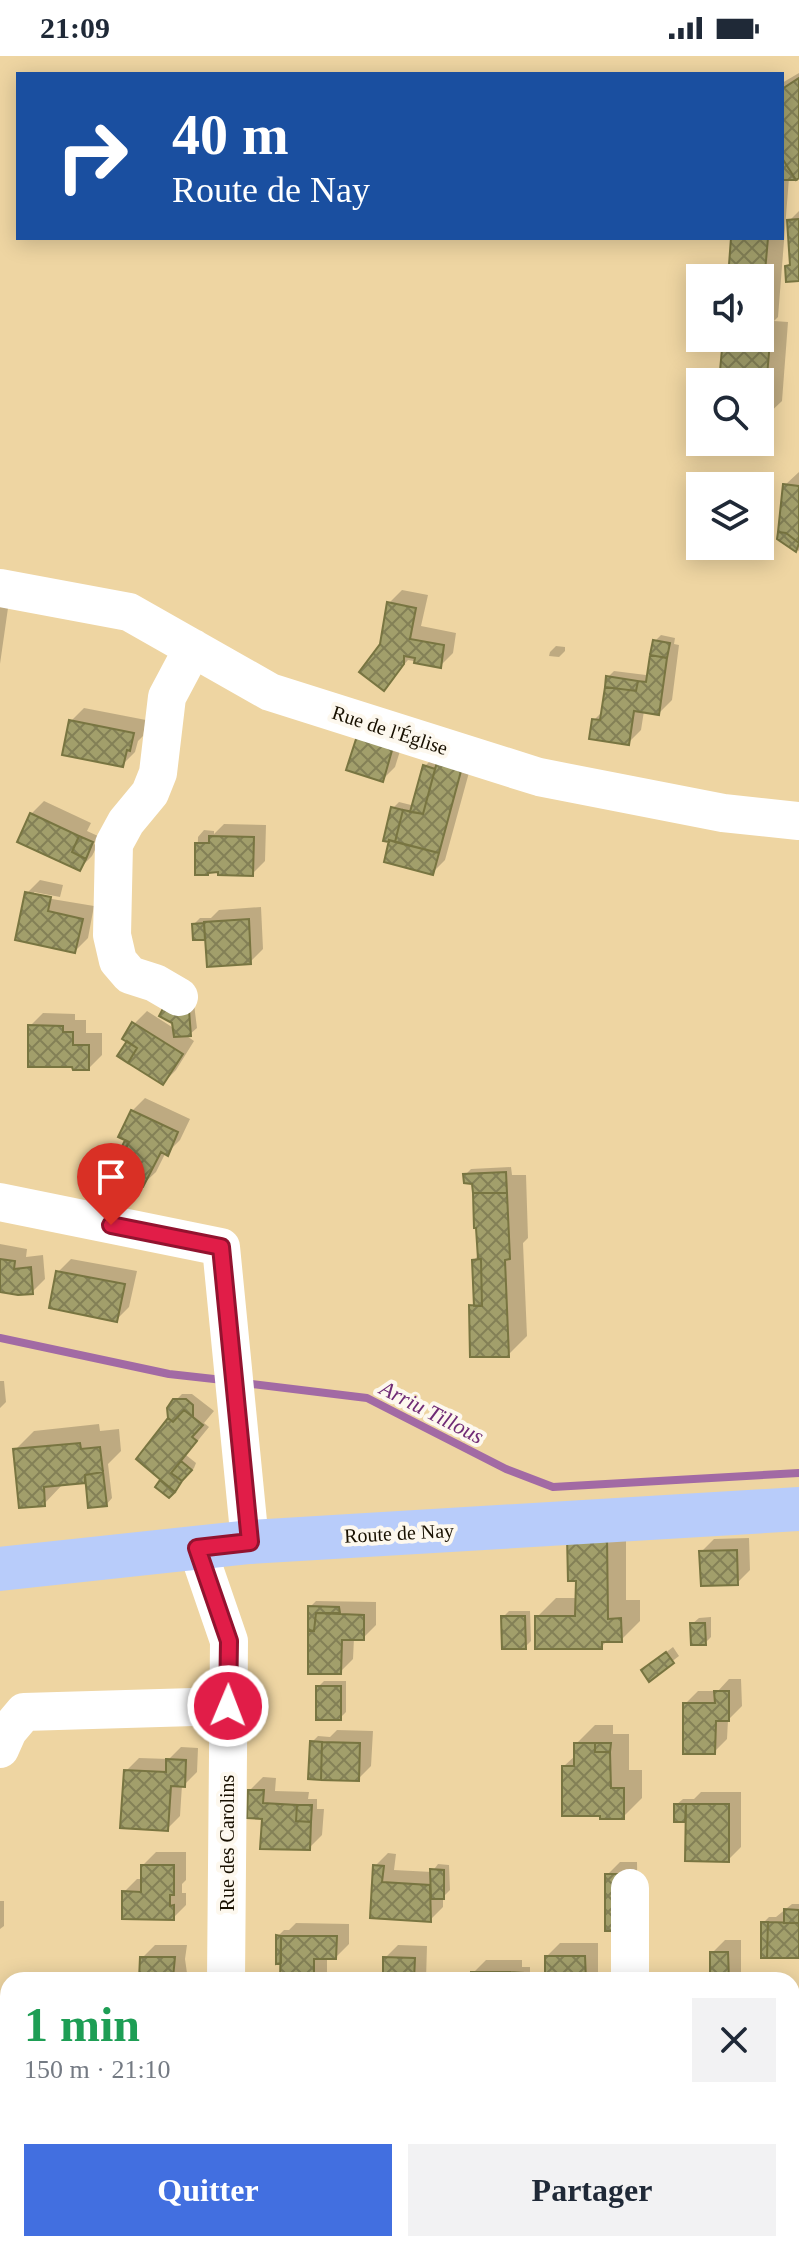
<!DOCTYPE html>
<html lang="fr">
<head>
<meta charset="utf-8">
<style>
  :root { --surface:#fff; --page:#f2f2f3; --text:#1f2937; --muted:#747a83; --accent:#426fe0 }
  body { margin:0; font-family:Georgia,serif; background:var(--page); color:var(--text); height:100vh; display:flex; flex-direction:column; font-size:30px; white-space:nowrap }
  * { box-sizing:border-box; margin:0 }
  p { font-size:26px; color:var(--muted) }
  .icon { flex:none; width:44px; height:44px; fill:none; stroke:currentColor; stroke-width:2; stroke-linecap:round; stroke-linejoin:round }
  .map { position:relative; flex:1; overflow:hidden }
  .panel { position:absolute; left:0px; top:1916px; width:800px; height:280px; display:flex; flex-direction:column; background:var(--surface); border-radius:24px 24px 0 0; box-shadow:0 4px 20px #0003 }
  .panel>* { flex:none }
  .guide { position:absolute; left:16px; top:16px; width:768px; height:168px; border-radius:0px; box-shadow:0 4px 20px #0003; background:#1a4fa0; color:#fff; overflow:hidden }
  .controls { position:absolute; left:686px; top:208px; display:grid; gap:16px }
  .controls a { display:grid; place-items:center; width:88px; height:88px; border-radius:0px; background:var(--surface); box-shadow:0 4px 20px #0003; font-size:40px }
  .pin { position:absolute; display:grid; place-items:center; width:68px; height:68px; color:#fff; margin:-82px -34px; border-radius:50% 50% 50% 0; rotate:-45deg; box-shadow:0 0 8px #0007 }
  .pin .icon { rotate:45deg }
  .me { position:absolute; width:88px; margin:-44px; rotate:1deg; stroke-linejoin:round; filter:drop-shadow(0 0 6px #0008) }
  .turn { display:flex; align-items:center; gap:28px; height:168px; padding:0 24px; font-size:36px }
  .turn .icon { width:104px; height:104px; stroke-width:2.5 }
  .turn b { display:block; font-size:56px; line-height:68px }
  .round { display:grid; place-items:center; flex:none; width:84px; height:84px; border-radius:0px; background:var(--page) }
  .overview { display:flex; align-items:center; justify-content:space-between; height:136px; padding:0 24px }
  h1 { font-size:48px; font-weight:700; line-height:60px; color:#1e9e55 }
  .cta { display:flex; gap:16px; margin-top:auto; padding:16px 24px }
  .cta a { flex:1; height:92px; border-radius:0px; background:var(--accent); color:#fff; font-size:32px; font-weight:700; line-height:92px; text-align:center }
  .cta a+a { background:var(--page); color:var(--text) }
  .status { display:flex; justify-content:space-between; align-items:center; height:56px; padding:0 40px; background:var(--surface); direction:ltr }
  .status svg { height:22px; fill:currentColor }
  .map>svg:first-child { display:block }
  .shadow { fill:#0003 }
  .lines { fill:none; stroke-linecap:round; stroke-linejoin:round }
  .stream { stroke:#a26aa4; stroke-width:8 }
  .building { fill:url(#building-cross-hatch); stroke:#787541; stroke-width:2 }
  .minor { stroke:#fff; stroke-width:38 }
  .major { stroke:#b8ccfa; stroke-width:44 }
  .route-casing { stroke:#92132f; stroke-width:20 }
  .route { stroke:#e11d48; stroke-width:14 }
  .labels { text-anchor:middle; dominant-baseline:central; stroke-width:8; stroke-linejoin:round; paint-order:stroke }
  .street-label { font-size:20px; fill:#181000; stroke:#fdf8ee }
  .water-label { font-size:22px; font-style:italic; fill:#702b75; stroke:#fdf8ee }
</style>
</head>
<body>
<div class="status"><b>21:09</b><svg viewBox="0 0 49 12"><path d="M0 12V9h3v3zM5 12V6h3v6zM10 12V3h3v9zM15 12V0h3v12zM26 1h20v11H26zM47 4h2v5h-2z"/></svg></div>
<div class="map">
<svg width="799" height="2196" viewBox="0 0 799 2196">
  <defs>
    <pattern id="building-cross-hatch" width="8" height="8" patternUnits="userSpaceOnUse" patternTransform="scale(2)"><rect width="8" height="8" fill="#a29f6b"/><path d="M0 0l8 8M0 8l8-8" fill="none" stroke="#838056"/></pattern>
  </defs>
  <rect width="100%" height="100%" fill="#eed5a2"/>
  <path class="shadow" d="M799,17V120L789,122L778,261L774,265L788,266L782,345L762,364H760V326H721L725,282H760V222H730L733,182H782V27Z
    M799,155V223L787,210L792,205L789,165Z
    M799,416V495L780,482L785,429Z
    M402,534L428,539L421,570L456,577L453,597L440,610L408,604L384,632L389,547Z
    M0,550L8,552L0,608Z
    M661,579L675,582L674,588L679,589L672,644L659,657L644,655L641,674L628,687L594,664L603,655L608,621L614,615L646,619L650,615L655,585Z
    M556,590L565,591V595L559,601L549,600L550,596Z
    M84,652L146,664L143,680L138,685L135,696L122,709L71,665Z
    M405,679L395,711L382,724L349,713Z
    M473,702L445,804L432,817L392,784L393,752L399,746L411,749L415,745L425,710L431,704Z
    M44,745L91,767L87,775L98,780L94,788L97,790L92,800L79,813L31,758Z
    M224,768L266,769L265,805L252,818L220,814L197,817L198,781L204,774L214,775V778Z
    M40,824L63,829L60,841L34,836V840L94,850L88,882L75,895L27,837Z
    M261,851L263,893L250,906L207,879L204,882L194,868L200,862H211L219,854Z
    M194,948L197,972L190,978H184L194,985L176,1014L163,1027L129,985L134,968L147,955L175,973Z
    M43,957L75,958V964H86V977H102V999L89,1012L30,970Z
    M145,1042L190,1063L180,1084L167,1097L166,1096L156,1116L142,1129L125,1097L119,1104L127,1083L132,1055Z
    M511,1111L512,1119H526L528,1182L523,1187L527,1280L508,1299L471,1250L476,1246L474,1204L479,1199L474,1126L465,1119L471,1113Z
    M0,1188L27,1193L26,1201L43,1199L45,1223L32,1236L0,1234Z
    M71,1203L137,1215L129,1251L116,1264L58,1216Z
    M0,1325H4L6,1346L0,1352Z
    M182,1338H192L214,1355L204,1367L209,1371L186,1399L196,1407L194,1412L169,1440L158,1431L164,1424L171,1363L175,1345Z
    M99,1368L100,1375L119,1373L121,1395L108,1408L112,1442L106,1449L87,1422L84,1425L63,1428L44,1448L15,1394L34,1375Z
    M626,1460V1544H640V1565L621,1584H608L601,1591L537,1561L556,1542H577L578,1523Z
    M749,1482L750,1514L737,1527L701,1496L714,1483Z
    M316,1545L376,1546V1569L363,1582H354L353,1603L340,1616L310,1551Z
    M509,1555H530L531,1585L525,1591L503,1561Z
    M711,1561V1581L705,1587L692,1568L699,1562Z
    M673,1591L679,1600L649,1623L643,1614Z
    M729,1623H741L742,1650L728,1664L727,1683L714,1696L685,1648L698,1635H718Z
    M324,1625H346V1656L340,1662L318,1631Z
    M595,1669H613V1678H629V1714H642V1742L623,1761L564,1710L576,1699V1688Z
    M337,1674L373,1675L371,1710L358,1723L312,1686L318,1680L330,1681Z
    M181,1691L198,1692L197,1716L184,1729H182L180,1760L167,1773L126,1715L139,1702L169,1703Z
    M263,1721L276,1722L275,1735L309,1736L308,1743H317V1753H324L322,1779L309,1792L264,1761L250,1734Z
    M701,1736H741V1791L728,1804L687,1761L685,1764L676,1749L683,1743H694Z
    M156,1796H186V1824L182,1828V1837H186V1849L173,1862L124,1836L137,1823H143V1809Z
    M388,1797L396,1798L394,1814L432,1816L438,1808L449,1809L450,1834L443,1841V1851L430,1864L372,1860L375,1810Z
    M620,1806H637L638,1861L607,1819Z
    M0,1845H4V1870L0,1873Z
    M792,1848H799V1900L763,1867L769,1861H776Z
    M296,1867L349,1868V1888L336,1901H327V1924H282L283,1905L278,1880L284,1874H289Z
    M725,1884H741V1924H685L692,1917H712V1897Z
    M560,1887H598V1924H547V1900Z
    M155,1889H187L185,1903L188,1924H142V1902Z
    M398,1889L427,1890L426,1924H379V1919L385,1913V1902Z
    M486,1904H522V1911H530V1924H473V1917Z
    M0,2136H8V2188H24L16,2196H0Z
    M556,2188H609V2193L606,2196H556Z"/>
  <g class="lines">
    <path class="stream" d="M0,1282L169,1318L223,1324
      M244,1327L367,1342L506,1413L553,1431L799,1417"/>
  </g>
  <path class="building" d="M799,22V122L796,124L782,102V33Z
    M782,102L796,124H782Z
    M799,163V225L786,226L785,210L790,209L787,164Z
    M731,182H768L760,272V222H728Z
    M723,282L770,285L763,367L760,366V326H719Z
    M783,428L799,430V487L786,477L778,476Z
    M778,476L786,477L799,487L796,496L777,483Z
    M387,546L416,552L410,583L444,589L441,612L414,607L415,602L404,600V608L384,635L359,616L380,588Z
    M653,584L670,587L667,602L650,599Z
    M650,599L667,602L659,659L634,655L629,689L589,683L592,663L600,664L605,631L636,635L638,625L646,626Z
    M606,620L638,625L636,635L605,631Z
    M69,664L134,677L130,695L127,694L123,711L62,699Z
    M357,680L393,691L383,726L346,714Z
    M437,706L461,715L439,797L395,786L403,754L423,758Z
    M423,709L435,713L423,758L410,756Z
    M391,751L403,754L395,786L389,784V786L383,785Z
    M30,757L79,780L72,796L86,803L80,815L17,786Z
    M79,780L93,786L86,803L72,796Z
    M209,780L254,781L253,820L218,819V816L208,817V819H195V787H209Z
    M389,784L439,797L433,819L384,806Z
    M25,836L51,841L48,855L83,863L75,897L15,884Z
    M249,863L251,908L207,911L204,866Z
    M204,867L205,884H193L192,868Z
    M168,943L189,954L191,980L174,981L172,967L159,960Z
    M132,966L183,998L163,1029L128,1007L137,992L122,983Z
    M28,969L63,970V976H73V989H89V1014H73L72,1011H28Z
    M127,985L137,992L128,1007L117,1000Z
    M131,1054L178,1076L168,1100L161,1096L143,1131L117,1127L111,1124L129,1086L118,1081Z
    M125,1084L129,1086L119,1106L115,1105Z
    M506,1116L507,1137H473L472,1128L464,1127L463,1118Z
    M473,1137H507L510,1203L505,1204L509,1301H470L469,1249L482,1250L481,1203H478L476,1172H474Z
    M0,1203L15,1205L14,1213L31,1211L33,1238L18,1239L0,1236Z
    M481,1203L482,1250H474L472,1204Z
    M56,1215L125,1228L117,1266L49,1252Z
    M173,1343H186L193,1349V1361L184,1354L173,1366L168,1362L167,1352Z
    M184,1354L203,1369L192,1381L197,1385L171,1417L182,1425L175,1436L136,1403L168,1362L173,1366Z
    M80,1387L81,1393L100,1391L103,1416L85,1419V1427L44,1431L45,1450L19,1452L13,1393Z
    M181,1405L192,1414L182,1425L171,1417Z
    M103,1416L107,1450L88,1452L85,1419Z
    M160,1424L175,1436L169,1442L155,1431Z
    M607,1479L608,1563L621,1562L622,1586H602V1593H535V1560H575L576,1525H568L567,1480Z
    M737,1494L738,1529L701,1530L699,1495Z
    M308,1550L339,1551L340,1557H316L314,1575L308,1574Z
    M316,1557L364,1559V1584H342L341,1618H308V1574L314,1575Z
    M501,1560H525L526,1593H502Z
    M690,1567H705L706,1589H691Z
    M666,1596L674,1607L649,1626L641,1614Z
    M316,1630H341V1664H316Z
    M714,1635H729V1665H716L715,1698H683V1647H715Z
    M310,1685L322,1686L321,1724L308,1723Z
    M322,1686L360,1687L359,1725L321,1724Z
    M574,1687H595V1696H610L611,1732H624V1763H600V1760H562V1710H574Z
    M595,1687H611L610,1696H595Z
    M166,1703L186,1704L185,1731L171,1730L168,1775L120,1772L124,1714L166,1716Z
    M248,1734H264L263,1747L297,1749L296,1765L311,1766L310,1794L260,1793L262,1763L247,1762Z
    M674,1748H686L685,1766H674Z
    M686,1748H729V1806L685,1805Z
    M297,1749H312L311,1766L296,1765Z
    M141,1809H174V1839H170V1850L174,1849V1864L122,1863V1835L141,1836Z
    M373,1809L384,1810L382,1826L430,1829L431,1866L370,1862Z
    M430,1813L444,1814V1843H431Z
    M605,1818H625L626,1875H605Z
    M784,1853L799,1854V1867H784Z
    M761,1866H768L767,1902H761Z
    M768,1866L799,1867V1902H767Z
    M276,1879L281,1880V1907L276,1908Z
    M281,1880H337L336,1903H314V1924H280Z
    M710,1896H728L729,1924H710Z
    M545,1900H585L586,1924H545Z
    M140,1901H175L173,1922H175V1924H139Z
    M383,1901L415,1902L414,1924H383Z
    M471,1916H510V1924H471Z
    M510,1916L524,1917V1924H510Z
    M0,2149H8V2188H13V2196H0Z
    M554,2188H597V2196H554Z"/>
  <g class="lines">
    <path class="minor" d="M0,532L129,556L270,636L539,721L723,757L799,765
      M179,941L155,927L130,919L118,905L112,879L114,788L126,766L150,737L158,717L167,641L193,592
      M0,1146L221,1191L250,1486
      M197,1492L229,1585L226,1924
      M0,1693L8,1675L24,1656L228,1650
      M630,1924V1832
      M792,2158L799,2155
      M224,2196V2188
      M629,2196V2188
      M717,2196L733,2188"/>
    <path class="major" d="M0,1513L250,1486L799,1453"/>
  </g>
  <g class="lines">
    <defs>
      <path id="route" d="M111,1169L221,1191L250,1486L197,1492L229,1585L228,1650"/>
    </defs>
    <use href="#route" class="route-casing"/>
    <use href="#route" class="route"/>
  </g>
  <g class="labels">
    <g class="street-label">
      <text transform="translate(390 674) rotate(18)">Rue de l'Église</text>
      <text transform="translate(399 1477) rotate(-3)">Route de Nay</text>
      <text transform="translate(227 1787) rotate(-90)">Rue des Carolins</text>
    </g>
    <g class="water-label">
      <text transform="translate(432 1356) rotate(27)">Arriu Tillous</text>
    </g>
  </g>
</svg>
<div class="controls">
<a><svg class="icon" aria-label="sound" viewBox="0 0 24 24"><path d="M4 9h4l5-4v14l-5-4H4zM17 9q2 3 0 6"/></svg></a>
<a><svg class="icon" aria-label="search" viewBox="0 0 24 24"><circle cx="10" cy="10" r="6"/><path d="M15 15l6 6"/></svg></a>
<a><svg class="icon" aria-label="layers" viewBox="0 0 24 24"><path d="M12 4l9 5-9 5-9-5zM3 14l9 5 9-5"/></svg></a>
</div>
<div class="pin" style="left:111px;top:1169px;background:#d93025"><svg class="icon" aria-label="arrive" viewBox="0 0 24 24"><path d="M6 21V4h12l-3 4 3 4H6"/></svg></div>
<svg class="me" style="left:228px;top:1650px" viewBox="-20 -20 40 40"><circle r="17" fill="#e11d48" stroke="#fff" stroke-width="3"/><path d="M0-11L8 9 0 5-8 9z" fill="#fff"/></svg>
<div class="guide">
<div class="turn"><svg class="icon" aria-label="right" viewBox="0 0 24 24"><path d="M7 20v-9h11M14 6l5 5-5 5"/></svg><div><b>40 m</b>Route de Nay</div></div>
</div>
<section class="panel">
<div class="overview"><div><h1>1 min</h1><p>150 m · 21:10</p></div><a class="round"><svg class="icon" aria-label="close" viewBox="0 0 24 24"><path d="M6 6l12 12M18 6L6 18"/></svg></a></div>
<div class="cta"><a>Quitter</a><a>Partager</a></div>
</section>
</div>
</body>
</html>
